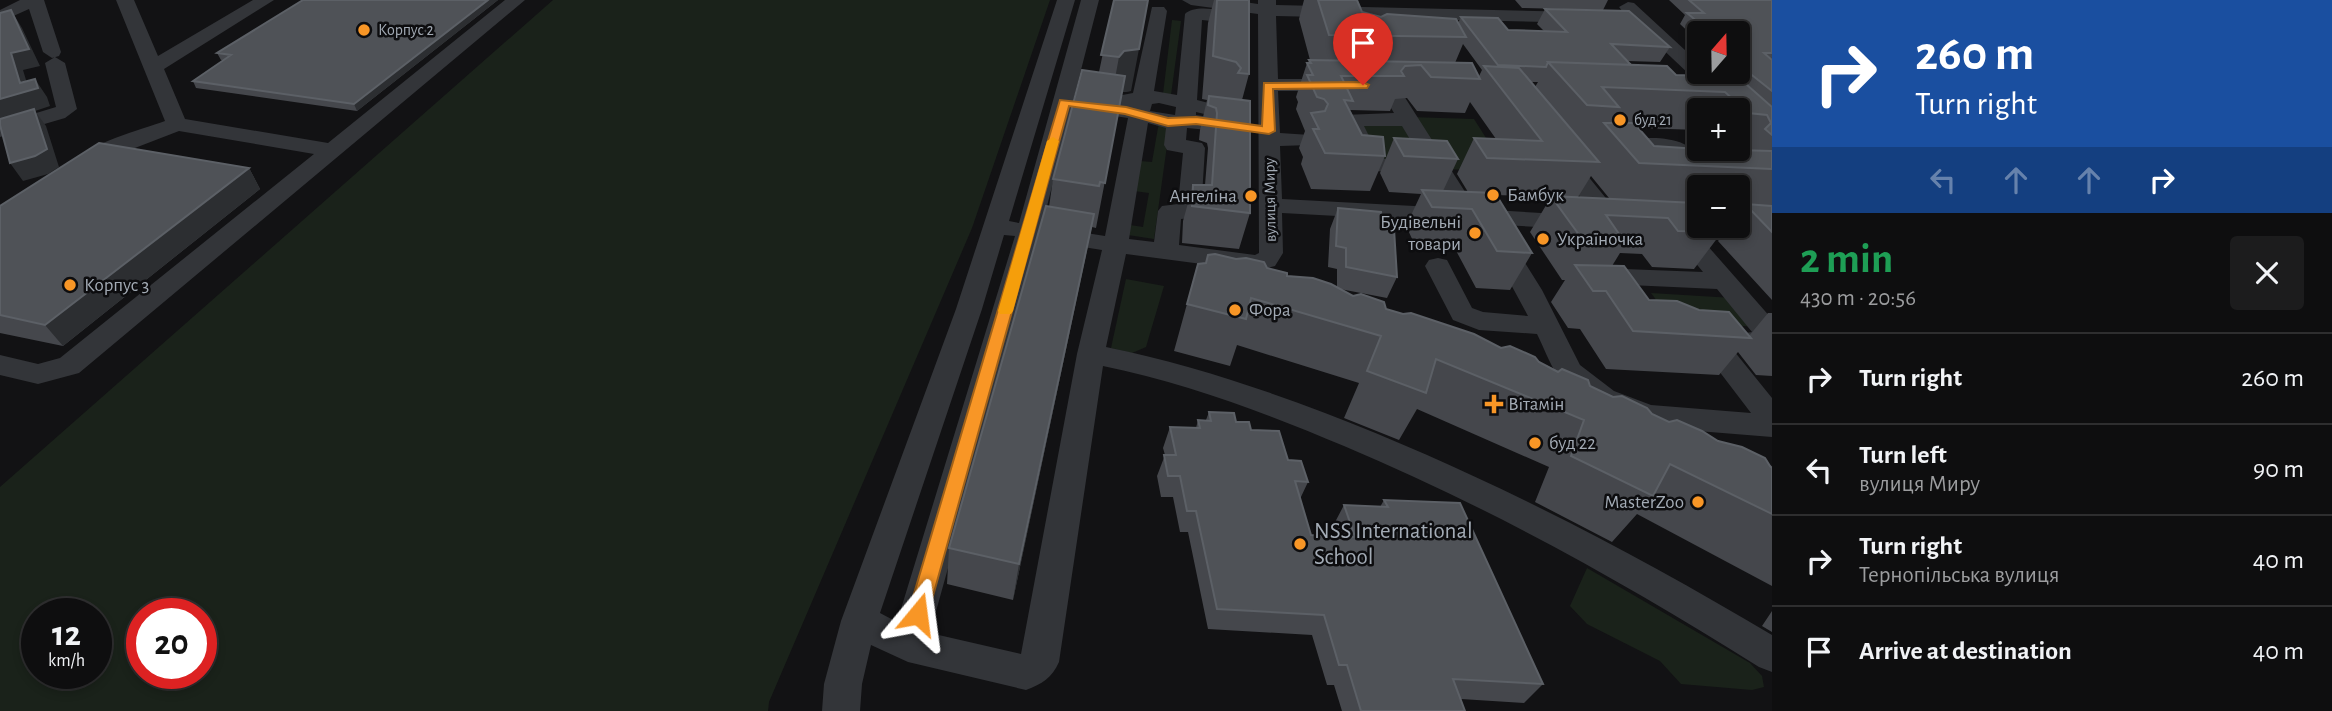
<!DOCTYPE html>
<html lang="en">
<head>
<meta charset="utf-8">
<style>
  :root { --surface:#0e0e0f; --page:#1c1c1d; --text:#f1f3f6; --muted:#9b9c9e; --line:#2e2e2f }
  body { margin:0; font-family:"Alegreya Sans",sans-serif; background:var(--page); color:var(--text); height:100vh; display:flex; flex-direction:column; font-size:26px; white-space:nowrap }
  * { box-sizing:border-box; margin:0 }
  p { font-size:23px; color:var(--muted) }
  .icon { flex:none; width:38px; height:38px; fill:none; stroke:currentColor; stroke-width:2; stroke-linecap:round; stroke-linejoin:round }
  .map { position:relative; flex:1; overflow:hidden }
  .side { display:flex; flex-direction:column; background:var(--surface); width:560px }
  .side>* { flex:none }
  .top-card { background:#1a4fa0; color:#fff; overflow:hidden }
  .needle { width:46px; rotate:20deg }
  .fabs { position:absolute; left:1687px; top:21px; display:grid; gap:14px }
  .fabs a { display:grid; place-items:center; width:63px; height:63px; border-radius:7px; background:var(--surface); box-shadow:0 4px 10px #0003,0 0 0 2px var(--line); font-size:35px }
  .speed { position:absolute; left:21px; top:598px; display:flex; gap:14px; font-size:35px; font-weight:700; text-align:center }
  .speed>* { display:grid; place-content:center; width:91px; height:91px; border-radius:50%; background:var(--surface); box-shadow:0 4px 10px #0003,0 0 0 2px var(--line); line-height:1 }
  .speed small { font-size:18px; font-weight:400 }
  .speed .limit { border:10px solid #d22; background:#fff; color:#111 }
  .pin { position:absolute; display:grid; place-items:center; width:60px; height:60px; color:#fff; margin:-72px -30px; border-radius:50% 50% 50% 0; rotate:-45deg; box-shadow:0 0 7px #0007 }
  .pin .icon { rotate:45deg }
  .me { position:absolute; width:77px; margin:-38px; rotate:16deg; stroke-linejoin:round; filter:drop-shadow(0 0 5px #0008) }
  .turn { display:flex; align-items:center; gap:24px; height:147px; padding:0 28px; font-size:32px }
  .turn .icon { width:91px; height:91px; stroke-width:2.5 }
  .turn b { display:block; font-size:49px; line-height:60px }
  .lanes { display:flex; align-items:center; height:66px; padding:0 28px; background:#0003; justify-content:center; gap:35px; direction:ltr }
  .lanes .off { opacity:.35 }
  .round { display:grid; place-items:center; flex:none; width:74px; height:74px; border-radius:7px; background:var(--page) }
  .head { display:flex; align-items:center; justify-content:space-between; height:119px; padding:0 28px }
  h1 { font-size:42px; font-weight:700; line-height:52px; color:#1e9e55 }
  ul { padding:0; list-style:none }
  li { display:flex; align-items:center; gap:21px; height:91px; padding:0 28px; border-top:2px solid var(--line) }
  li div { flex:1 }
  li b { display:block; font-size:26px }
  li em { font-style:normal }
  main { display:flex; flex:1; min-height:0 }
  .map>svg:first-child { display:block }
  .green { fill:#1a221a; fill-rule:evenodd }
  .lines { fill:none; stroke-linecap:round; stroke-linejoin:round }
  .minor { fill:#333539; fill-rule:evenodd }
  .wall { fill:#45474c; fill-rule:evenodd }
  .shaded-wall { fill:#2c2e31 }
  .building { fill:#4f5257; stroke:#5c6066; stroke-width:2 }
  .route { fill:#f89626; stroke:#a16219; stroke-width:2 }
  .slow { fill:#f59e0b }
  .poi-dot { fill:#f89626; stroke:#0d0d0f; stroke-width:2.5 }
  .labels { text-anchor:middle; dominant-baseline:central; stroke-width:5; stroke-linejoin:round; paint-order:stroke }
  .far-poi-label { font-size:16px; fill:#a3abb5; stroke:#0d0d0f; text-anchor:start }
  .far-street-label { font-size:16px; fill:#a3abb5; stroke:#0d0d0f }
  .poi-label { font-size:19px; fill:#a3abb5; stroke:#0d0d0f; text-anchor:start }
  .near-poi-label { font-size:23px; fill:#a3abb5; stroke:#0d0d0f; text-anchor:start }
</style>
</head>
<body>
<main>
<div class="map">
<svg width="1772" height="711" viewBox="0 0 1772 711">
  <rect width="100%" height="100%" fill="#121214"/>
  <path class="green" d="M553,0H1050L972,228L769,702L768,711H0V487ZM96,614V674H37V614ZM201,614V674H142V614Z
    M1172,20L1181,21L1171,95L1163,94Z
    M1343,115L1474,119L1507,171L1373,167Z
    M1159,122L1170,124L1154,239L1128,235L1130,225L1143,227L1149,193L1134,191L1140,161L1152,162Z
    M1126,279L1164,286L1146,347L1132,353L1111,348Z
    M1651,293L1733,298L1757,327L1672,321Z
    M1587,568L1750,663L1762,676L1764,687L1752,690L1681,684L1660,661L1587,624L1570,606Z"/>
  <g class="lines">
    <path class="minor" d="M20,0H44L61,52L59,56L52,58L43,52L29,9L0,22V10Z
      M116,0H134L158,56L253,0H274L164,69L185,119L328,143L505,0H525L79,373L38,384L0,375V355L38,364L60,358L314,154L179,131L109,158L92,169H76L73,164C87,143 141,130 165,121Z
      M1057,0H1075L1009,221L1019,223L1081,0H1099L1073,101L1081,99L1116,104L1114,100L1117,96L1133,93L1152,7H1164L1167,11L1154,91L1177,95L1185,14C1194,5 1222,8 1231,17L1222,22L1202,20L1197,100L1224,107L1227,111L1224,115L1217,117L1196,112V115L1247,123L1251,127L1247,131L1240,133L1187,128L1186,140L1202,143L1205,148L1201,212L1197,217L1181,219L1179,245L1255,255L1259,253L1258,14L1191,5L1182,0H1231L1258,4V0H1276V5L1624,13L1619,7L1628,2L1634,3L1699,63V72H1709L1772,129V147L1764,146L1738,120V110H1727L1636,24L1276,16L1278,79H1338L1345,81L1348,85L1345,89L1338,91H1278L1280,133L1310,135L1313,140L1310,145L1280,146L1282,199L1452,208L1430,172L1362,171L1354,169L1340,142L1348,136L1340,119L1343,115L1394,113L1377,85L1380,81H1394L1397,85L1476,209L1575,215L1583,217L1587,222L1583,227L1575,229L1282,213L1283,253L1275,266L1255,271L1126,254L1106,347C1181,362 1254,386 1325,413C1481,473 1629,550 1772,635V672L1759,667C1626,583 1489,507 1344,446C1266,413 1186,383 1103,366L1059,662C1052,678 1042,684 1026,690L908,662L871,645L862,684L860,711H822L824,684L841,621L956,309ZM1159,103L1176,107L1175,115L1150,111L1152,104ZM1072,107L1081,111L1128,118L1105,236L1042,226ZM1148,123L1166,128L1164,145L1167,150L1183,153L1178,204L1162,206L1158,211L1154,242L1129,239ZM1364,126H1402L1423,161L1370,158L1365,148L1372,142ZM1004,235L1015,236L897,622L880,613L982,309ZM1039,240L1102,250L1077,354L1021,654L930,633Z
      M55,57L65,63L77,109L65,118L0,137V124L56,107L45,63Z
      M1647,138C1671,137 1697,143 1707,167L1704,172H1688C1678,156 1669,150 1649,151L1650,157L1647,162H1631L1628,157L1627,150L1632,141Z
      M1561,151L1569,153L1623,219L1626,224L1623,229L1614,231L1605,229L1550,158L1553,153Z
      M1682,221L1699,222V226H1772V240L1699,236L1772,319V349L1746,347L1742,340L1746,333L1752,332L1717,289L1629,285L1638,300L1634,306L1625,309L1616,306L1603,286C1606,274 1613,272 1624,269L1703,272L1667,228L1670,223Z
      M1501,236L1510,239L1542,290L1580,365L1614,391L1651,405L1751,413L1693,337L1697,330L1707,328L1717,330L1772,398V437L1648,427C1618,418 1575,402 1557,375C1549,362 1544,348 1537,334L1479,330L1453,320L1425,266L1429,260L1438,258L1447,260L1472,308L1483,312L1528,316L1489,244L1492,239Z"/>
  </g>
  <path class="wall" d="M303,0H498L357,111L196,88L193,81L224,60H221L217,53Z
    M1114,0L1131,91L1122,92L1096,228L1092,227L1091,231L1013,600L947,584L949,548L1049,207L1053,179L1099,72Z
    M1214,0H1249V74L1242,100L1250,213L1239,249L1182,243L1183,221L1193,185H1205L1208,148L1207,143L1199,140L1200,130L1207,100L1202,99L1208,23Z
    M1304,0H1357L1362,12L1381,17L1458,23L1461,17L1508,30L1544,31L1537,24L1545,9L1670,47L1660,62L1627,61L1631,65L1676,75L1731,77L1725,72H1738V33H1699V42L1680,24L1685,15L1669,0H1772V300L1718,241L1729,226H1738V214L1741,210H1738V187H1699V226L1722,232L1694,269L1652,267L1642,254L1620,253L1612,266L1649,300L1749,336L1768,313H1772V376L1756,375L1738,352L1719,375L1606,369L1580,329L1568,328L1551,302L1565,280H1562L1530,232L1551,197L1496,195L1532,253L1510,290L1476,288L1453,245L1414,243L1406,226L1421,194L1389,192L1380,173L1394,138L1458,159L1443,191L1468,192L1457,174L1474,138L1496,139L1470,102L1465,113L1417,111L1407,98L1395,99L1390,111L1350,110L1362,135L1385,156L1370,191L1311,189L1301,164L1303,157L1299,148L1305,131L1296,109L1298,102L1296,97L1307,63L1310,60L1299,19ZM1463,44L1482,70L1479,76L1455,63ZM1531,82H1538L1535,87ZM1699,110H1738V149H1699L1654,146L1638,128L1699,130ZM1591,176L1609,198L1578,197Z
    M1515,0H1608L1603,10L1522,8Z
    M249,168L260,189L63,346L0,333V206Z
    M1338,208L1383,228L1397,277L1387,298L1340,289L1353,296L1386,309L1501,348L1539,362L1669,422L1718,441L1772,468V586L1637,514L1612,542L1535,502L1549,467L1417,409L1399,440L1344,418L1359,383L1237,345L1230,366L1174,351L1198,264L1267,268L1287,276L1337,287V269L1328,267L1330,229Z
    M1209,412L1236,422L1251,430L1288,460L1308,482L1300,499L1311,535L1336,537L1333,526L1344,505L1380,507L1384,500L1543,684L1524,703L1461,699L1465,711H1342L1334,685H1327L1312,635L1208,629L1188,532H1180L1173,497H1161L1157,476L1165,455L1163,448L1170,427L1196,428L1198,420H1206Z
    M1772,611V632L1762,626Z"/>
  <path class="shaded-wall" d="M488,0H498L357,111L354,104Z
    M11,10L22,28L40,66L23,70L29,90L35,79L47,97L50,106L35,111L46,126L59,167L48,174L23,181L10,163L0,121V99L20,83L11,53Z
    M1139,49L1131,91L1122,92L1096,228L1122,92L1111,100L1119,57L1124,51Z
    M249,168L260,189L63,346L45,325Z
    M1094,214L1087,250L1013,600L1019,564Z"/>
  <path class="building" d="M303,0H488L354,104L193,81L231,55L217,53Z
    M1114,0H1148L1139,49L1124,51L1119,57L1101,55Z
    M1217,0H1249V74L1238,73L1241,68L1236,62L1213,56Z
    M1318,0H1357L1362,12L1381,17L1387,14L1456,19L1466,37L1329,35Z
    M1689,0H1772V53H1764L1772,60V91L1738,64V33H1711L1687,13H1704Z
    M1545,9L1629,11L1670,47L1611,44L1631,65L1548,62L1546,67L1498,65L1461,17L1498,18L1508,30L1567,32Z
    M11,10L29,49L11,53L20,83L35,79L38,88L0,99V13Z
    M1309,60L1472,63L1480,79L1431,77L1421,65L1405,66L1401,71L1404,76H1341L1353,101L1344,100L1362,135L1383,137L1385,156L1325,153L1313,129H1319L1311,113L1325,111L1328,104L1324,99L1317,97L1307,75H1313L1307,63H1311Z
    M1548,62L1667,66L1676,75L1738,77L1772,107V135L1765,129L1771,123L1767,115L1748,113L1725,92L1602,87L1619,107L1587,105Z
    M1484,66L1519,68L1599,162L1487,158L1474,138L1542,141Z
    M1082,70L1125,76L1105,183L1100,182L1099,186L1053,179Z
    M1209,96L1250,101V213L1192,206L1193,185H1212L1217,113L1216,108L1208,105Z
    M34,109L47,149L35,156L10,163L0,125V119Z
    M1604,123H1634L1654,146L1699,149L1772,151V169L1639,163Z
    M1394,138L1447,141L1458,159L1404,156Z
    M99,143L249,168L45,325L0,315V206Z
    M1422,190L1495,193L1532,253L1497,251L1472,209L1432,207Z
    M1551,196L1696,203L1699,207V226H1716L1722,232L1678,231L1668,218L1606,215L1626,244L1585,243Z
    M1745,204L1772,206V232Z
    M1046,206L1094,214L1019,564L949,548Z
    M1338,208L1381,212L1383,228L1394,229L1397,277L1346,267V248L1336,246Z
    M1215,254L1236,259L1246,258L1264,262L1267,268L1287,273V276L1313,278L1331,284L1353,296L1361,294L1384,302L1386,309L1403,314L1411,313L1474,334L1501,348L1510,346L1535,357L1539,362L1558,372L1562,369L1588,380L1590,386L1613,397L1622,396L1647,408L1652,414L1669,422L1677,420L1702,431L1718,441L1742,447L1765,458L1770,466L1772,468V514L1670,464L1653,496L1571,456L1584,420L1436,359L1426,393L1367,371L1381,336L1251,298L1246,319L1187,304L1198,264L1206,263L1208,255Z
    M1575,265L1624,266L1649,300L1677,301L1699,310L1729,312L1751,338L1633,331L1606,291H1593Z
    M1209,412L1234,413L1236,422H1249L1251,430L1279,431L1288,460L1301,461L1308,482L1295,481L1311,535L1355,537L1344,505L1388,507L1384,500L1460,503L1543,684L1453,679L1465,711H1361L1347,665H1339L1324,615L1217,609L1196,511H1187L1180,476H1168L1164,455H1176L1170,427L1200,428L1198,420L1211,421Z"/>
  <path class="route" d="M1363,82L1369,85L1367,88L1273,89L1275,131L1269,134L1196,124L1168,126L1125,114L1069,106L928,614L925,620L918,623L911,620L908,614L1060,100L1126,107L1168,118L1196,117L1262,126L1264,83Z"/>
  <path class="slow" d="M1053,137L1059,141L1013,311L1011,314H1000L998,311L1047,141Z"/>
  <g class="poi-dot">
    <circle cx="364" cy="30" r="7"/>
    <circle cx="1620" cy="120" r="7"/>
    <circle cx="1493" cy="195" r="7"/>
    <circle cx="1251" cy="196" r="7"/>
    <circle cx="1475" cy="233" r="7"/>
    <circle cx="1543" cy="239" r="7"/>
    <circle cx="70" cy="285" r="7"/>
    <circle cx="1235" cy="310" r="7"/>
    <path d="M1490.5 393.5h7v7h7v7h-7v7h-7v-7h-7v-7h7z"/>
    <circle cx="1535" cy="443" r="7"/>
    <circle cx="1698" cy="502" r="7"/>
    <circle cx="1300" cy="544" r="7"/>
  </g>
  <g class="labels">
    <g class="far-poi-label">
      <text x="378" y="30">Корпус 2</text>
      <text x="1634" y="120">буд 21</text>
    </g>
    <g class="far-street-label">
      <text transform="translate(1270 200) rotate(-91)">вулиця Миру</text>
    </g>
    <g class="poi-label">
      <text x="1507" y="195">Бамбук</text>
      <text x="1237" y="196" text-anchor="end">Ангеліна</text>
      <text x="1461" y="222" text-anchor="end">Будівельні<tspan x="1461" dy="22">товари</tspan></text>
      <text x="1557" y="239">Україночка</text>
      <text x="84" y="285">Корпус 3</text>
      <text x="1249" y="310">Фора</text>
      <text x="1508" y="404">Вітамін</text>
      <text x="1549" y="443">буд 22</text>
      <text x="1684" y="502" text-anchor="end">MasterZoo</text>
    </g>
    <g class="near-poi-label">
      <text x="1314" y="531">NSS International<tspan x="1314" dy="26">School</tspan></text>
    </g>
  </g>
</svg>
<div class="fabs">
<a><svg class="needle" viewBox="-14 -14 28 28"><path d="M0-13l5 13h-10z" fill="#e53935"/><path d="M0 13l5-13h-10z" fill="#9b9c9e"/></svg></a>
<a>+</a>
<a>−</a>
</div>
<div class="speed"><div>12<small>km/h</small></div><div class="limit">20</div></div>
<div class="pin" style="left:1363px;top:85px;background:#d93025"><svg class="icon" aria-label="arrive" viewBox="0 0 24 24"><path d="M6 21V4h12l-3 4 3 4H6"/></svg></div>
<svg class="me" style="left:918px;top:614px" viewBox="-20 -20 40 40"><path d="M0-17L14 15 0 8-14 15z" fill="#f89626" stroke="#fff" stroke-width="4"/></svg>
</div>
<section class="side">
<div class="top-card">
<div class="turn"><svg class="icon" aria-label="right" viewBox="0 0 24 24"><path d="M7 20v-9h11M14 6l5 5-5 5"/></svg><div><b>260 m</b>Turn right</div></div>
<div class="lanes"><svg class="icon off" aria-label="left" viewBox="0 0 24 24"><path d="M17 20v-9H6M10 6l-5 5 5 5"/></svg><svg class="icon off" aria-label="ahead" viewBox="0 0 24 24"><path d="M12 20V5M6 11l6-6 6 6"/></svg><svg class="icon off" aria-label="ahead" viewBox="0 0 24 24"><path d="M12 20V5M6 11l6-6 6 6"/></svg><svg class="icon" aria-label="right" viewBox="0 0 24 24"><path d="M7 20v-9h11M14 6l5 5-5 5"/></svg></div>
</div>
<div class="head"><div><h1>2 min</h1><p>430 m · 20:56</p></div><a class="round"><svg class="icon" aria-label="close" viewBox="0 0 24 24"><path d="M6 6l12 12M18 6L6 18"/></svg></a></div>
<ul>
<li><svg class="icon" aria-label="right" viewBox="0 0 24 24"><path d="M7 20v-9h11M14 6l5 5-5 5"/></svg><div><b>Turn right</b></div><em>260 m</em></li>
<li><svg class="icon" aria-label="left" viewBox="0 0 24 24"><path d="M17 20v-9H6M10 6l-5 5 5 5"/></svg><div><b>Turn left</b><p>вулиця Миру</p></div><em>90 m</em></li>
<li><svg class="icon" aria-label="right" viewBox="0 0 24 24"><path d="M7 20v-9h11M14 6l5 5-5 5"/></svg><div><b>Turn right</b><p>Тернопільська вулиця</p></div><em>40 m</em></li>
<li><svg class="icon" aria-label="arrive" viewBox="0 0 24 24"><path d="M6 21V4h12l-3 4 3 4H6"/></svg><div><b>Arrive at destination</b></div><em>40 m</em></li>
</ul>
</section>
</main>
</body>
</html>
